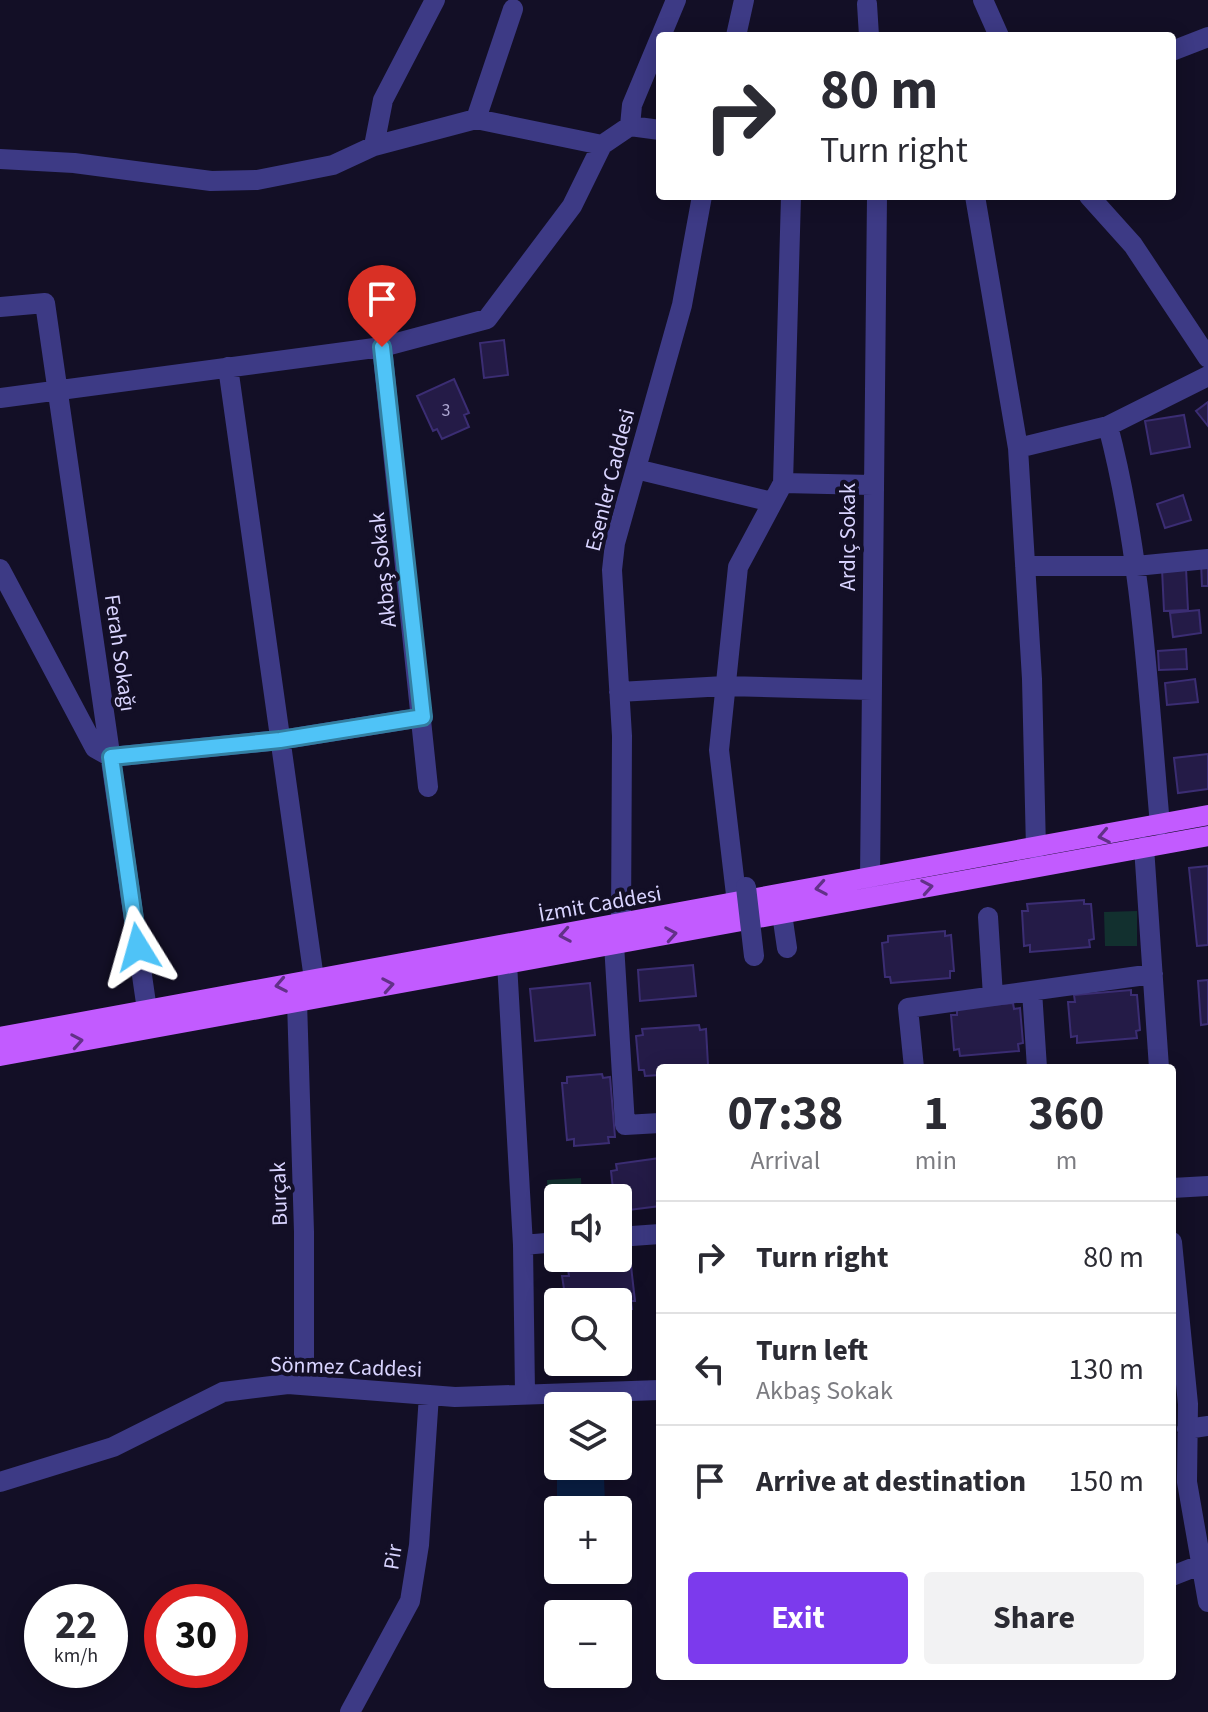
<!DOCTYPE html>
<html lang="en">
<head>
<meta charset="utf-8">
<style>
  :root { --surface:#fff; --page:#f2f2f3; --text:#2b2b33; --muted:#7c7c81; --line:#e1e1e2; --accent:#7c3aed }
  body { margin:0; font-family:"Source Sans 3",sans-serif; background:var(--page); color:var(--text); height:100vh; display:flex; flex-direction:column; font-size:30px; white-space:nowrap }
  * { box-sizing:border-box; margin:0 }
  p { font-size:26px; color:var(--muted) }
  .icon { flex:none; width:44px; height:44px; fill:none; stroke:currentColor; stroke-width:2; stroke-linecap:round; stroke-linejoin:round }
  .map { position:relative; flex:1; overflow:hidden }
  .side { position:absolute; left:656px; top:1064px; width:520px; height:616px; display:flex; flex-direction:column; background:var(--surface); border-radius:8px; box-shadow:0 4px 20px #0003 }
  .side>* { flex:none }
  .top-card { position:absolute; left:656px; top:32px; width:520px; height:168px; border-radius:8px; box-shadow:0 4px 20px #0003; background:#fff; color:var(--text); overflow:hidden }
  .controls { position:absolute; left:544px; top:1184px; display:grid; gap:16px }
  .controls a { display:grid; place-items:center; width:88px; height:88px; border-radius:8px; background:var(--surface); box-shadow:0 4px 20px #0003; font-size:40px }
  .speed { position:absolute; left:24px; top:1584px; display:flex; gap:16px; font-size:40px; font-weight:700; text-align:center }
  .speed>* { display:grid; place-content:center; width:104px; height:104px; border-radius:50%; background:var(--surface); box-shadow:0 4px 20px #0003; line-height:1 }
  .speed small { font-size:20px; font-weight:400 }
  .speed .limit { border:12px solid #d22; background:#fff; color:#111 }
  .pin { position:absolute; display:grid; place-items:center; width:68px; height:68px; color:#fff; margin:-82px -34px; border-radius:50% 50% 50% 0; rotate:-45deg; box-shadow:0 0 8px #0007 }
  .pin .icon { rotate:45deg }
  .me { position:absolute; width:88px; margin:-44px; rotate:352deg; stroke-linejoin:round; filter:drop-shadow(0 0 6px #0008) }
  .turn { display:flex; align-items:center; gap:28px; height:168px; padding:0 32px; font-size:36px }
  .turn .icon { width:104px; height:104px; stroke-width:2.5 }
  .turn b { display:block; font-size:56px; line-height:68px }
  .eta { display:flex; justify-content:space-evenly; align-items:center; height:136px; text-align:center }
  .eta b { font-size:48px; font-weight:700; line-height:56px }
  .action { display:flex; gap:16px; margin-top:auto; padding:16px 32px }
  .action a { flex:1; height:92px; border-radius:8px; background:var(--accent); color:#fff; font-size:32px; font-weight:700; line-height:92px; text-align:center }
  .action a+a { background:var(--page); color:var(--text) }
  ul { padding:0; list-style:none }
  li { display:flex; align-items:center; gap:24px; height:112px; padding:0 32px; border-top:2px solid var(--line) }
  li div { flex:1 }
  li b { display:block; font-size:30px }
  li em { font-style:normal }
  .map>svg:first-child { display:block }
  .green { fill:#12302f }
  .water { fill:#0a1f44 }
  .building { fill:#241b47; stroke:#3b2d73; stroke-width:2 }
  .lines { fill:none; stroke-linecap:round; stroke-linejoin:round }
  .minor { stroke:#3d3a85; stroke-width:20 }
  .major { stroke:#c25bff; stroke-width:20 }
  .minor-bridge { stroke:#3d3a85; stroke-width:20 }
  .oneway { stroke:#623188 }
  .route-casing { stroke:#337fa1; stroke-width:20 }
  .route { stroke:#4fc3f7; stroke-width:14 }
  .labels { text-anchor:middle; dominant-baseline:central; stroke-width:8; stroke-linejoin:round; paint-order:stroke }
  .number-label { font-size:18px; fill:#aca6d1 }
  .street-label { font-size:22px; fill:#d9d4ff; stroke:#130f26 }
</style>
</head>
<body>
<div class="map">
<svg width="1208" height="1712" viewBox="0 0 1208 1712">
  <rect width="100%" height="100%" fill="#130f26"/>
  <path class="green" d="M1137,911V946H1105L1104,912Z
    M581,1178L582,1198H558V1212H548L547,1180Z"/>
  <path class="water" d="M604,1477L605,1504H557V1478Z"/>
  <path class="building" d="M504,340L508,375L484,378L480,343Z
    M454,379L469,413L464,415L469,427L442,439L437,429L433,431L417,396Z
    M1208,402V426L1196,411Z
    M1184,415L1190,447L1151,454L1145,421Z
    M1183,495L1191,520L1165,528L1157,504Z
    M1208,561V586H1202L1201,562Z
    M1186,568L1188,610L1164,611L1162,569Z
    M1199,610L1201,633L1173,637L1170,613Z
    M1186,649L1187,669L1159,670L1158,651Z
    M1195,679L1198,702L1167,705L1165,683Z
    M1208,754V789L1178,793L1174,758Z
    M1208,866V945L1197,946L1189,868Z
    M1084,900V904H1091L1094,939L1089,940L1090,947L1030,952V945L1024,946L1022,911H1028L1027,904Z
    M945,931V936L951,935L954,971H950V978L891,983L890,977H885L882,943L888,942V936Z
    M693,965L696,996L640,1001L638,970Z
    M1208,980V1024L1201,1025L1198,981Z
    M590,983L595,1035L535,1041L530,989Z
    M1131,990V995H1137L1140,1030L1136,1031L1137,1038L1077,1043V1036L1071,1037L1068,1002H1075L1074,995Z
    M1013,1003L1014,1009L1020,1008L1023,1043L1018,1044L1019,1051L960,1056L959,1049L954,1050L951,1015H957V1008Z
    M699,1025L700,1030L706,1029L708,1065L704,1068H660V1075L645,1076L644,1070H639L636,1036L643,1035L642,1029Z
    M602,1074L603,1078L610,1077L615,1137H608L609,1143L574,1146V1139L567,1140L562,1083H567V1077Z
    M660,1158V1206L621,1211L618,1198H614L611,1171L617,1170L616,1164Z
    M624,1262L625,1267L631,1266L635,1301H631L632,1309L618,1310V1302H566L562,1276H569L568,1269Z"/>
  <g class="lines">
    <path class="minor" d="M983,0L999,36
      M867,4L869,36
      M661,36L676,0
      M736,36L744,0
      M1172,51L1208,37
      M476,119L513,9
      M630,126L632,105L660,38
      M374,146L383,100L435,0
      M0,159L74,163L211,181L257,180L333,165L374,146L476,119L602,145
      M975,196L1018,448L1032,679L1036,849
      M1089,196L1133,245L1208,358
      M0,307L45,303L147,1010
      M382,347L428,787
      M228,367L314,979
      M0,398L382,347L487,319L572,206L602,145L630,126L660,130
      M1108,426C1142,556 1148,691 1160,825
      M1018,448L1108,426L1208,376
      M636,469L772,502
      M783,483L872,485
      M1025,566H1136L1208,559
      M0,569L95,748L111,757L280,740L423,717
      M619,692L725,686L871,690
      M1144,847L1159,1068
      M870,879L877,196
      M737,903L719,750L738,567L783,483L791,196
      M782,914L787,948
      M988,917L993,996
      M621,925L622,736L612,570L615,543L682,305L702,196
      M614,944L625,1125L660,1123
      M507,963L523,1245L525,1393
      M1032,991L1037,1068
      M297,1001L304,1232V1385
      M914,1068L908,1008L1153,974
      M1172,1188L1208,1186
      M618,1237L660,1234
      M1172,1242L1188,1404L1187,1482L1208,1602
      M523,1245L558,1242
      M1187,1429L1208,1426
      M0,1482L113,1447L223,1392L288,1384L455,1397L660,1390
      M1172,1576L1200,1565
      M350,1712L410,1601L419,1545L429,1395"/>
    <path class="major" d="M0,1037L1208,815
      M0,1056L1208,836"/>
    <path class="minor-bridge" d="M746,887L754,956"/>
  </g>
  <defs><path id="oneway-chevron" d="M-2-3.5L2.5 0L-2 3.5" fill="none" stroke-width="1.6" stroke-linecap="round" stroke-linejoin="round" transform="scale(2)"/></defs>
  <g class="oneway">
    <use href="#oneway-chevron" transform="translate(1104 836) rotate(169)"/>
    <use href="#oneway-chevron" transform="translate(927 887) rotate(-10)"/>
    <use href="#oneway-chevron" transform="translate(821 888) rotate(170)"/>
    <use href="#oneway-chevron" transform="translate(671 934) rotate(-10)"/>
    <use href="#oneway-chevron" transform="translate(565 935) rotate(170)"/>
    <use href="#oneway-chevron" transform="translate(281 985) rotate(169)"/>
    <use href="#oneway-chevron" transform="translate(388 985) rotate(-10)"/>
    <use href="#oneway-chevron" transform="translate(77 1041) rotate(-10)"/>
  </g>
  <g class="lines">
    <defs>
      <path id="route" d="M138,947L111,757L280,740L423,717L382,347"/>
    </defs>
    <use href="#route" class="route-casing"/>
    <use href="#route" class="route"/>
  </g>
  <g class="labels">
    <g class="number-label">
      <text x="446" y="410">3</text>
    </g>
    <g class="street-label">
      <text transform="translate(610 480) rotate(-76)">Esenler Caddesi</text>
      <text transform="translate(848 537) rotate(-90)">Ardıç Sokak</text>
      <text transform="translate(383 570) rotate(-96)">Akbaş Sokak</text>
      <text transform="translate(120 653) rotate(82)">Ferah Sokağı</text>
      <text transform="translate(600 904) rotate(-10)">İzmit Caddesi</text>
      <text transform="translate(279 1194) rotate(-92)">Burçak</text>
      <text transform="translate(346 1367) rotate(2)">Sönmez Caddesi</text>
      <text transform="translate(393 1557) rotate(-81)">Pir</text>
    </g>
  </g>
</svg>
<div class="controls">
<a><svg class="icon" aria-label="sound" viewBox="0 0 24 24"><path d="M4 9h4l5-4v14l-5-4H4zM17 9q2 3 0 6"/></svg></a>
<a><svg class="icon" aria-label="search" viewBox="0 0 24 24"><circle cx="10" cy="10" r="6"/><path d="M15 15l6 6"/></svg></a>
<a><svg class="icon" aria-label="layers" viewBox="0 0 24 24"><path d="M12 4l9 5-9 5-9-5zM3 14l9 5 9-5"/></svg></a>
<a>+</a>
<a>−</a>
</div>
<div class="speed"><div>22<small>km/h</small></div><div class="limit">30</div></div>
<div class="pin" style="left:382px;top:347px;background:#d93025"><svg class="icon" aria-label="arrive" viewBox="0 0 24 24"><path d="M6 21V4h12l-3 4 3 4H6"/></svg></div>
<svg class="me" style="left:138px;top:947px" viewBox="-20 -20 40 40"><path d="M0-17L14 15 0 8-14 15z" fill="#4fc3f7" stroke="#fff" stroke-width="4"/></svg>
<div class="top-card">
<div class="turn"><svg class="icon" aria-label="right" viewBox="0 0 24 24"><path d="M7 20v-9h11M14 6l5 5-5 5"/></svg><div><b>80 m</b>Turn right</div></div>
</div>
<section class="side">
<div class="eta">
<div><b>07:38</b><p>Arrival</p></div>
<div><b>1</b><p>min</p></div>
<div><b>360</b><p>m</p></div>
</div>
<ul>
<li><svg class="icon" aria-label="right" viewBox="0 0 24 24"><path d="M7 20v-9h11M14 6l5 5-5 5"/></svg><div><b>Turn right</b></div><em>80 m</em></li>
<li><svg class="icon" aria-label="left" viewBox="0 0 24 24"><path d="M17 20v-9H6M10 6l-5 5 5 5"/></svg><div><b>Turn left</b><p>Akbaş Sokak</p></div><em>130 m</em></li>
<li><svg class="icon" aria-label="arrive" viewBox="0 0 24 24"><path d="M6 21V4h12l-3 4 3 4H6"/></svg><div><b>Arrive at destination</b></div><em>150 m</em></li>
</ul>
<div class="action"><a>Exit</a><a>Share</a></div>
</section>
</div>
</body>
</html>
